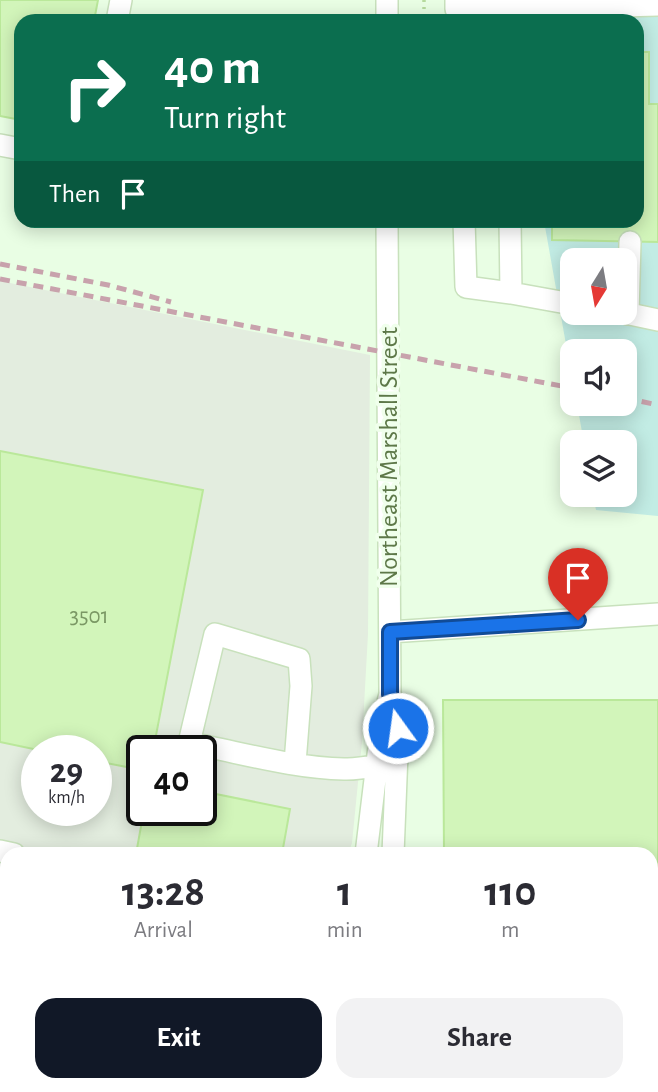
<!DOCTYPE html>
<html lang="en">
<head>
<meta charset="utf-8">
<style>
  :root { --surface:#fff; --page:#f2f2f3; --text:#2b2b33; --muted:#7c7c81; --accent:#111827 }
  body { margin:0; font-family:"Alegreya Sans",sans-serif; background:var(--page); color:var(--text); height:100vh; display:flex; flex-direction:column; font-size:26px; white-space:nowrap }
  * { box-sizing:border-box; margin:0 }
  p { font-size:23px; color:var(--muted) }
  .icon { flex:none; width:38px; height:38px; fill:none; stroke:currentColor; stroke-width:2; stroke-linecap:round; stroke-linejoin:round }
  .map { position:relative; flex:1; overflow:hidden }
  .details { position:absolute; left:0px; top:847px; width:658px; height:245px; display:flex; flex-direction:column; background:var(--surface); border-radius:21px 21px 0 0; box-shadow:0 4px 18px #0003 }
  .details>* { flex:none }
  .top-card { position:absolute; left:14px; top:14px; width:630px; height:214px; border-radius:21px; box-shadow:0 4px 18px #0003; background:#0b6e4f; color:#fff; overflow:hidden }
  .needle { width:46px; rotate:191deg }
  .buttons { position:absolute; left:560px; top:248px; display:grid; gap:14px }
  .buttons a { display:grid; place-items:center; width:77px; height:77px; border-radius:14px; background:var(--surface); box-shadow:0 4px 18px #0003; font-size:35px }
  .speed { position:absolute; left:21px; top:735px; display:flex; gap:14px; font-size:35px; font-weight:700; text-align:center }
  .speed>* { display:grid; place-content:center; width:91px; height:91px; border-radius:50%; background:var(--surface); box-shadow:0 4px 18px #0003; line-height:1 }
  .speed small { font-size:18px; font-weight:400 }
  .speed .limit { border:4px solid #111; border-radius:10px; background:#fff; color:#111 }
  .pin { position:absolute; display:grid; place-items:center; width:60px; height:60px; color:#fff; margin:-72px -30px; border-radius:50% 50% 50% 0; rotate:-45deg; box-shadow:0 0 7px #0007 }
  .pin .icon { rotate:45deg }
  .me { position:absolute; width:77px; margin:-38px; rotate:346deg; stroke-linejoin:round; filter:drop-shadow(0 0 5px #0008) }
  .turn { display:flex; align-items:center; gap:24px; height:147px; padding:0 35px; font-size:32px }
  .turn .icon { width:91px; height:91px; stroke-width:2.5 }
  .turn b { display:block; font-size:49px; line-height:60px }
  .then { display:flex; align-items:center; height:66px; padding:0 35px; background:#0003; gap:14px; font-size:26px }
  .eta { display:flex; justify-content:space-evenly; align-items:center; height:119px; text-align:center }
  .eta b { font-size:42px; font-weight:600; line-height:49px }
  .primary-button { display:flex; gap:14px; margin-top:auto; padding:14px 35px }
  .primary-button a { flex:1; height:80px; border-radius:21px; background:var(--accent); color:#fff; font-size:28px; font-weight:600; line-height:80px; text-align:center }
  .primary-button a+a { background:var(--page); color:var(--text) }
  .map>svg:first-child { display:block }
  .industrial { fill:#e3eddf; fill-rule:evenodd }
  .green { fill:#c2ece4; fill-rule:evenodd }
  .building { fill:#d2f5ba; stroke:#bae89a; stroke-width:2 }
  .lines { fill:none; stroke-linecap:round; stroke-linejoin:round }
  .minor-casing { stroke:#c8e1bc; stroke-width:24 }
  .path { stroke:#b6da9d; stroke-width:3.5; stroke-dasharray:2 5; stroke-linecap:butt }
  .minor { stroke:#fff; stroke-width:21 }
  .rail { stroke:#c8a2ac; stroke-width:5; stroke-dasharray:10 7; stroke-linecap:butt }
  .route-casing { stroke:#114b97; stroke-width:18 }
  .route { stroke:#1a73e8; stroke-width:12 }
  .labels { text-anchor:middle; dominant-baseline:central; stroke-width:7; stroke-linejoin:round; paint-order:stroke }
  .number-label { font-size:23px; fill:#7a9764 }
  .street-label { font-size:26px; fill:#5d7848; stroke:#f0ffec }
</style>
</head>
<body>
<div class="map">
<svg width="658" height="1092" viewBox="0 0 658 1092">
  <rect width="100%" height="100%" fill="#e9fee4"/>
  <path class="industrial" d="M0,281L370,355L368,634L362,742L352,843L348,854H7V1085H274L272,1092H0ZM37,751H96V810H37ZM142,751H201V810H142Z"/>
  <path class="green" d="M504,0H658V516L596,510L593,495H625V443H584L577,404H625V352H572V378L544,221L637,220V21H510ZM572,261H625V313H572Z"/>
  <path class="building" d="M0,0H98L94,21H21V120L0,116Z
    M637,52H649V104H658V242L552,240V220H637Z
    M0,451L203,490L153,751H142V770L96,761V751H43L0,742Z
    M443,700H658V1035H651V854H444Z
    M201,791L290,809L282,854H136L144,810H201Z
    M160,1085H219L217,1092H195Z"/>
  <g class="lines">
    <defs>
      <path id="minor" d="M387,0V21
        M456,0V9H510V0
        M117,21L121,0
        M510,21V9L658,5
        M0,145L21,149
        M464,220L466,287L511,293
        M510,220L511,293L572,304
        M625,313L658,320
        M628,314L630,242
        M390,632L658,614
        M391,699L398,728L393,854
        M295,763L301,686L299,659L215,634L189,743C239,752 292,768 344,769C361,770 380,764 397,762
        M0,851L14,854
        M366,854L381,730L390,694L387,220
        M0,992L7,999
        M651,1075H658
        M70,1085L75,1092
        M457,1085V1092
        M52,1092L53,1085
        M290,1092L293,1085
        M353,1092L355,1085
        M498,1092L501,1085"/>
    </defs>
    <use href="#minor" class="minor-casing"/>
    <path class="path" d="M424,0V21"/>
    <use href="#minor" class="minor"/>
    <path class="rail" d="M0,264L108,285L171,302
      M0,279L572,388
      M625,398L658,405"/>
  </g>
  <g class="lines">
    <defs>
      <path id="route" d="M398,728L390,694V632L578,620"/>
    </defs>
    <use href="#route" class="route-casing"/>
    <use href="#route" class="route"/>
  </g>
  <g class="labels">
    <g class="number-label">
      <text x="89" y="616">3501</text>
    </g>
    <g class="street-label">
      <text transform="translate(389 457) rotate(-90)">Northeast Marshall Street</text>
    </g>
  </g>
</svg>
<div class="buttons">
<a><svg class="needle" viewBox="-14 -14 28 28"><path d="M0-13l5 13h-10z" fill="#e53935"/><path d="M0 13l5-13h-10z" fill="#7c7c81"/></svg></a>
<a><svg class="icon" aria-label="sound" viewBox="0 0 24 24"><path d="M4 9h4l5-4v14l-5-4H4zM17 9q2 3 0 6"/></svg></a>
<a><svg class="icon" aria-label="layers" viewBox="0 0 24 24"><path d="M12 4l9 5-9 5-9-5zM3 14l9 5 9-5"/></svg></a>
</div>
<div class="speed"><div>29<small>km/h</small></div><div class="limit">40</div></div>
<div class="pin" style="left:578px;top:620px;background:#d93025"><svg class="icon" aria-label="arrive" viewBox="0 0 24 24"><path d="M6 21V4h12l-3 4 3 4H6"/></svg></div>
<svg class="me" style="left:398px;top:728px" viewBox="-20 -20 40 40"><circle r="17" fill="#1a73e8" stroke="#fff" stroke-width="3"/><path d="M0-11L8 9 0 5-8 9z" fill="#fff"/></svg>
<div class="top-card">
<div class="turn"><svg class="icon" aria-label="right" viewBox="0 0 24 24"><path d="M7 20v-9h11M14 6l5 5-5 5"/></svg><div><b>40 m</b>Turn right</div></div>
<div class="then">Then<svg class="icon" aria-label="arrive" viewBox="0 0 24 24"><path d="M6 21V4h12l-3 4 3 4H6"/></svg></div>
</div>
<section class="details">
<div class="eta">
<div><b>13:28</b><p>Arrival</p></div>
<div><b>1</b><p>min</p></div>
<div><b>110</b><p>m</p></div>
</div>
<div class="primary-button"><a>Exit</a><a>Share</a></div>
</section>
</div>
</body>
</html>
